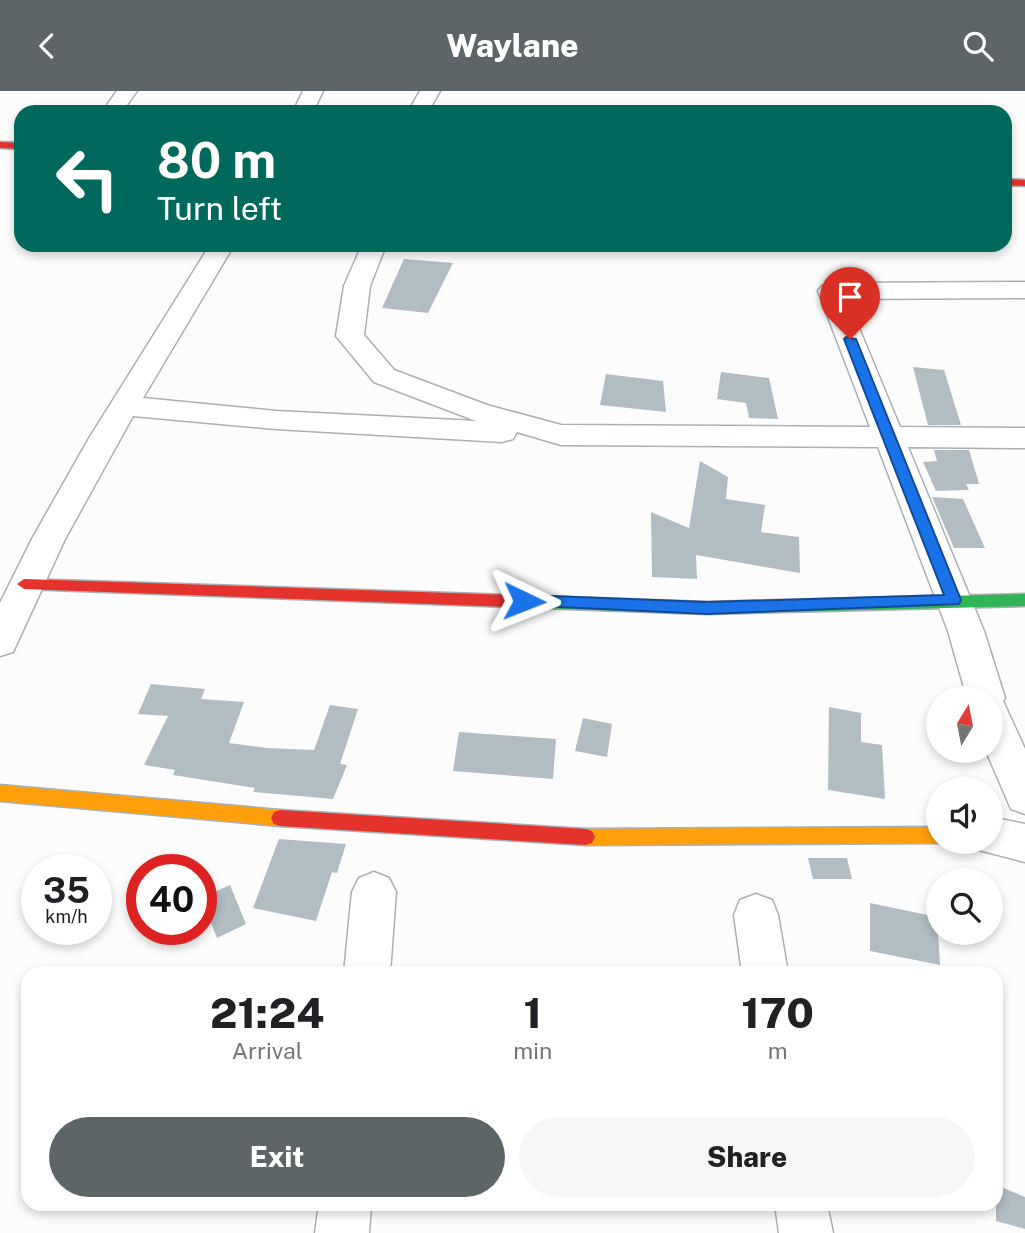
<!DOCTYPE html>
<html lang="en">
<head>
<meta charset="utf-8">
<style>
  :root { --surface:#fff; --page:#f6f6f6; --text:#202124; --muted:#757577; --accent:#5d6569 }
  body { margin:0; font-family:"Public Sans",sans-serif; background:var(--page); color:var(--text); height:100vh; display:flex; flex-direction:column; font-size:26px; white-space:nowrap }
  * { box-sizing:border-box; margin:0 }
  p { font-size:23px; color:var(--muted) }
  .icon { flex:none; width:38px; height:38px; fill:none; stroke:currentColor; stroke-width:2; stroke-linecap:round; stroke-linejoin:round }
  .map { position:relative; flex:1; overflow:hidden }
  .side { position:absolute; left:21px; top:875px; width:982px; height:245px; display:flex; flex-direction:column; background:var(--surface); border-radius:21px; box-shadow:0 4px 10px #0003 }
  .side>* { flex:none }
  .hud { position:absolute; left:14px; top:14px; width:998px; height:147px; border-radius:21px; box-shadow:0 4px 10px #0003; background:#00695c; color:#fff; overflow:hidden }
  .needle { width:46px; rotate:10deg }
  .buttons { position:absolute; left:926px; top:595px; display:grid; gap:14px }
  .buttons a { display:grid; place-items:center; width:77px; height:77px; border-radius:50%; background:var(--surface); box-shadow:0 4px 10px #0003; font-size:35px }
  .speed { position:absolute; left:21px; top:763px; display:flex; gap:14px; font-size:35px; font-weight:700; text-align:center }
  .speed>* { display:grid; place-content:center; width:91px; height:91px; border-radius:50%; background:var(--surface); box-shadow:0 4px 10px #0003; line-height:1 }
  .speed small { font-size:18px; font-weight:400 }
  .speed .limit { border:10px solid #d22; background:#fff; color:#111 }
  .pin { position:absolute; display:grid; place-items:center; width:60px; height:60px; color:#fff; margin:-72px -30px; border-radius:50% 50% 50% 0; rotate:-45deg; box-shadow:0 0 7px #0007 }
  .pin .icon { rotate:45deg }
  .me { position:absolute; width:77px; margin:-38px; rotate:92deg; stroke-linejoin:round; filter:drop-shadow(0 0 5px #0008) }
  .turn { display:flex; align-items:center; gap:24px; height:147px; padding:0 28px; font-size:32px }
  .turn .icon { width:91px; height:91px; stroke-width:2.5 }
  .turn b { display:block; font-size:49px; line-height:60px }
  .eta { display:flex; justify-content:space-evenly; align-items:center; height:119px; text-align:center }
  .eta b { font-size:42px; font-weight:800; line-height:49px }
  .action { display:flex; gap:14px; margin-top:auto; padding:14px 28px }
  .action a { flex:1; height:80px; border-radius:42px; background:var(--accent); color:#fff; font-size:28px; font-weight:800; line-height:80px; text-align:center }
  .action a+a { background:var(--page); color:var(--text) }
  header { display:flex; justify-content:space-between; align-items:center; height:91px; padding:0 28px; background:var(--accent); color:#fff; font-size:32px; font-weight:800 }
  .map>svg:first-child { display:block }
  .building { fill:#b1bdc3 }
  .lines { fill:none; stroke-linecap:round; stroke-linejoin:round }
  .street-casing { stroke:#abb0b3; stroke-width:3 }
  .fast-casing { stroke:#abb0b3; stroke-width:3 }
  .slow-casing { stroke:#abb0b3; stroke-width:3 }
  .jam-casing { stroke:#abb0b3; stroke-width:3 }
  .street { fill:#fff; fill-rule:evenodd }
  .fast { fill:#30b455; fill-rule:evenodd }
  .slow { fill:#ff9f0a; fill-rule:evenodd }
  .jam { fill:#e5322d; fill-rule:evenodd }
  .route { fill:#1a73e8; stroke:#114b97; stroke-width:2 }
</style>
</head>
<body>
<header><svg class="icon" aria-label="back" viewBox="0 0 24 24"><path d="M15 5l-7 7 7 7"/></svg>Waylane<svg class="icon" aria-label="search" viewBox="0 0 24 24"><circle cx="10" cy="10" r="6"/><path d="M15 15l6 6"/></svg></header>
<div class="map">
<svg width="1025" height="1142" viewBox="0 0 1025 1142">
  <rect width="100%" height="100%" fill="#fcfcfc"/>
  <path class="building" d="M404,168L453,172L428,222L382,217Z
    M913,276L944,279L961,334H928Z
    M721,281L769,287L778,328L749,327L746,312L717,308Z
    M606,283L663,290L666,321L600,314Z
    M934,359H969L979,393H966L969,399L936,400L923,371L937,370Z
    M700,370L728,386L726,408L765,414L761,441L799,446L800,482L696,464L697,488L652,486L651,421L689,437Z
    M932,406L963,408L985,457H954Z
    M151,593L205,598L201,608L244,611L229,652L267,657L314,659L330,614L358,618L340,673L347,674L333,708L253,701L255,697L173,684L175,679L144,674L168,625L138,623Z
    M829,616L861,622V651L882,654L885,708L828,699Z
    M583,627L612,633L607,666L575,660Z
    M459,641L556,648L553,688L453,680Z
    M279,748L346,753L337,782L332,781L316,830L253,817Z
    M808,767H847L852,788H813Z
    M230,794L246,833L217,847L201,807Z
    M870,812L937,826L940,874L870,860Z
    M996,1094L1025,1106V1138L996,1130Z"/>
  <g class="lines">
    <defs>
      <path id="street" d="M117,0H137L122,21H102Z
        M303,0H323L313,21H293Z
        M420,0H440L428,21H408Z
        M210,154H234L143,307L276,320L476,330L374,291L336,245L344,195L362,154H386L370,195L364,244L394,279L487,314L561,334L870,336L818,200L822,195L831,192L1025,191V207L847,208L900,336L1025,337V357L908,356L984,540L1005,607L1003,610L1025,658V723L1011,718L986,660H990V607H967L948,540L878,356L561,354L517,341L513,348L502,351L276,338L133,325L65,448L13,561L0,565V512L32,448L88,349Z
        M990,726L1025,733V771L975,758L972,751H990Z
        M374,781L389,787L396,801L390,882H344L352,801L359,787Z
        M756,803L772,809L778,824L788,882H742L734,824L740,809Z
        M319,1113H371L369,1142H315Z
        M775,1113H827L833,1142H779Z"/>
      <path id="fast" d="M1025,503V515L707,523L511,516L504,510L511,504L707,511Z"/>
      <path id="slow" d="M0,694L280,719L286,721L289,727L286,733L280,735L0,710Z
        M938,736V751H942L938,752L586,754L580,752L577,746L580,740L586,738Z"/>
      <path id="jam" d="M0,51L21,52V58L0,57Z
        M1004,88L1025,89V95L1004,94Z
        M24,488L511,504L518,510L511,516L24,498L17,493Z
        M280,719L586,738L592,740L595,746L592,752L586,754L280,735L274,733L271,727L274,721Z"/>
    </defs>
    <use href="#street" class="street-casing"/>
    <use href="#fast" class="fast-casing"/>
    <use href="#slow" class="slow-casing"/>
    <use href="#jam" class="jam-casing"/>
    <use href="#street" class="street"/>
    <use href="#fast" class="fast"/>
    <use href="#slow" class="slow"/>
    <use href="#jam" class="jam"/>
  </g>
  <path class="route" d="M846,246L856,248L961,509L959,513L707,523L518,514L516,510L518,506L524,504L707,511L944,504L844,248Z"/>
</svg>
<div class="buttons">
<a><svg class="needle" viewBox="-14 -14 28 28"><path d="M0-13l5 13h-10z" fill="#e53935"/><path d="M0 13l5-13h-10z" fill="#757577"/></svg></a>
<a><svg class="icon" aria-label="sound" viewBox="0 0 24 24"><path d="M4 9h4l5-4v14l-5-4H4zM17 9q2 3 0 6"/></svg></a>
<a><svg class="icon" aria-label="search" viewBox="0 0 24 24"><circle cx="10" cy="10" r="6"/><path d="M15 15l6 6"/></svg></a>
</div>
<div class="speed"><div>35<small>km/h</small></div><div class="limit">40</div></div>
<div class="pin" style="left:850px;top:248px;background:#d93025"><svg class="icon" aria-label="arrive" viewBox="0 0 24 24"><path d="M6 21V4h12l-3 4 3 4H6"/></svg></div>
<svg class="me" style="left:524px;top:510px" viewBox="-20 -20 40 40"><path d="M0-17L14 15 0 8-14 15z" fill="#1a73e8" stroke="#fff" stroke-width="4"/></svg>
<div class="hud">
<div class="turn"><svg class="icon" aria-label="left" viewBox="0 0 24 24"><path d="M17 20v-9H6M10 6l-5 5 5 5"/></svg><div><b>80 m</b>Turn left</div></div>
</div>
<section class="side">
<div class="eta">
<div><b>21:24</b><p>Arrival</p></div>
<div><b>1</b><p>min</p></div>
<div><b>170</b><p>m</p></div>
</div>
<div class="action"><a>Exit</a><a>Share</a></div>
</section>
</div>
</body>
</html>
